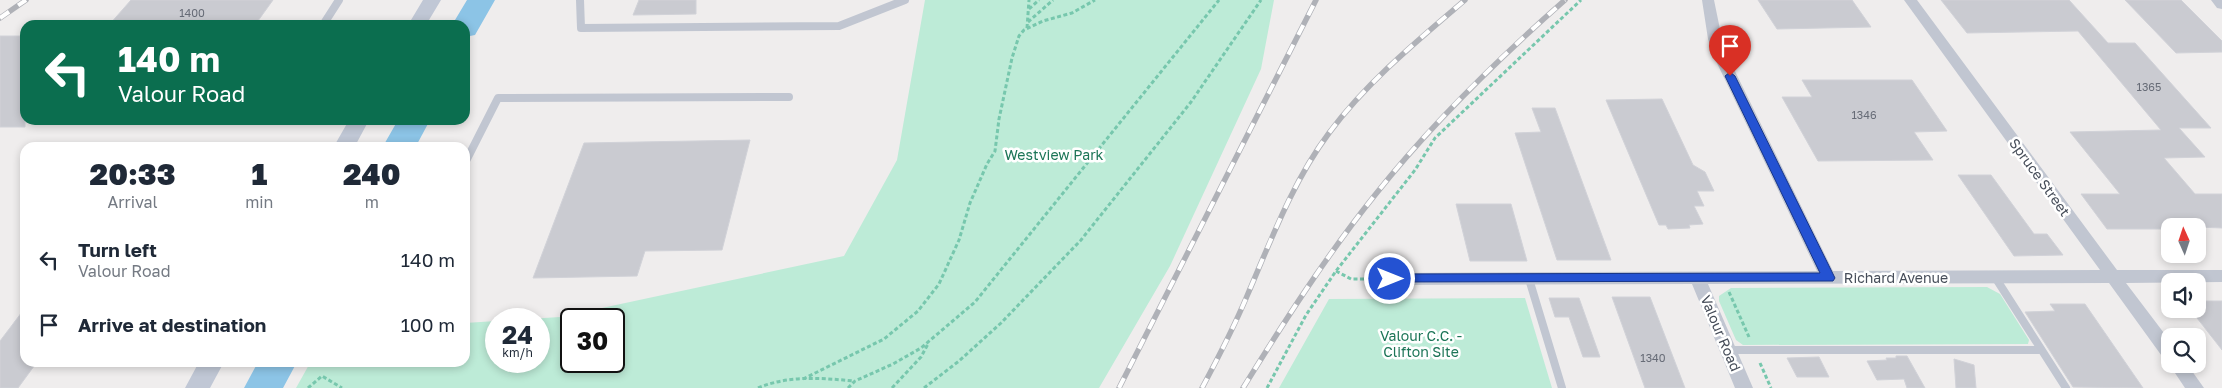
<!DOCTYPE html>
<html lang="en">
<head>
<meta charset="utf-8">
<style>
  :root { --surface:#fff; --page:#f6f6f7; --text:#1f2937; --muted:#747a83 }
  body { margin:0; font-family:"Golos Text",sans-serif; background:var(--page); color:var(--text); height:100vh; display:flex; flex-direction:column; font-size:19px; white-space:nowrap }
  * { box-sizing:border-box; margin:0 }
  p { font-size:16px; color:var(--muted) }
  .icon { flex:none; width:28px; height:28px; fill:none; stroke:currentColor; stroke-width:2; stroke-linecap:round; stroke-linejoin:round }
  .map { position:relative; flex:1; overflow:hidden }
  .details { position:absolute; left:20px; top:142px; width:450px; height:225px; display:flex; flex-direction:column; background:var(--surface); border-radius:15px; box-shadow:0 2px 8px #0003 }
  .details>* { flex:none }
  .hud { position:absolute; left:20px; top:20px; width:450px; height:105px; border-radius:15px; box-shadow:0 2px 8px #0003; background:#0b6e4f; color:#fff; overflow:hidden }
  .needle { width:32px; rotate:357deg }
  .buttons { position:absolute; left:2161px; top:218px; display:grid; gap:10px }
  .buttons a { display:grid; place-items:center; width:45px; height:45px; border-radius:10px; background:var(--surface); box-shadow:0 2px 8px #0003; font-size:25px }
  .speed { position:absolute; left:485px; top:308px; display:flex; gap:10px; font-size:25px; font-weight:700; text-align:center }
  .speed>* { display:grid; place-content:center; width:65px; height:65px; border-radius:50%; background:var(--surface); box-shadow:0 2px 8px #0003; line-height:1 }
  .speed small { font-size:12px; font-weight:400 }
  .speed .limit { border:2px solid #111; border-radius:8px; background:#fff; color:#111 }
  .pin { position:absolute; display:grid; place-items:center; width:42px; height:42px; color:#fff; margin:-51px -21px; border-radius:50% 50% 50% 0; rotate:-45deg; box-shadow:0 0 5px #0007 }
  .pin .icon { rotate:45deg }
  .me { position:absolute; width:55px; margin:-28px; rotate:90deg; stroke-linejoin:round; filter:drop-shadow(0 0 4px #0008) }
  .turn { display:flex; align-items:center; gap:18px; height:105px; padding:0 15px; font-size:22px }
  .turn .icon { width:65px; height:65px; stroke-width:2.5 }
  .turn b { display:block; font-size:35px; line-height:42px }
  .eta { display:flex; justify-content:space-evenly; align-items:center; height:85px; text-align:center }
  .eta b { font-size:30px; font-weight:800; line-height:35px }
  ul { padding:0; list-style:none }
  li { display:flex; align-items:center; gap:15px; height:65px; padding:0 15px }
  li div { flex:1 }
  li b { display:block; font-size:19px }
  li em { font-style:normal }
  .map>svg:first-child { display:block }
  .green { fill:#bdebd7; fill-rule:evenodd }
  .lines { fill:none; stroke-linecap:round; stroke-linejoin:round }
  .river { fill:#8cc4e6; fill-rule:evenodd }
  .building { fill:#cacbd1; stroke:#d1d2d8 }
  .path { stroke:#77c7ad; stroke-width:3; stroke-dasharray:4 2.5; stroke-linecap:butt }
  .lane { stroke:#c1c6d1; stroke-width:8 }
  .street { fill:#c1c6d1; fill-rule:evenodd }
  .secondary { fill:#c0c7d5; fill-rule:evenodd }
  .rail-casing { stroke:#afb1b7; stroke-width:5.5 }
  .rail { stroke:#fff; stroke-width:4; stroke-dasharray:11; stroke-linecap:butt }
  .route { fill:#2452d2; stroke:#173588 }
  .labels { text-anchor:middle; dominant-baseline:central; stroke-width:5; stroke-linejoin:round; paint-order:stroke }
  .number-label { font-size:11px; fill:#676c77 }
  .park-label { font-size:14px; fill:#1c7557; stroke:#fff }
  .street-label { font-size:14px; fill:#464d59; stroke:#fff }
</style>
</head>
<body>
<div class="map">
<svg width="2222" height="388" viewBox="0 0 2222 388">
  <rect width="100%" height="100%" fill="#efeded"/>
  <path class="green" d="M925,0H1274L1261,69L1170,266L1099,388H296L310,363L465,362V323L496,321V361H539V319H528L560,317L844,256L897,160ZM571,319H614V361H571Z
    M1987,287L2000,294L2029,340L2028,344L1743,345L1736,340L1719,301V296L1731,288Z
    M1525,298L1552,388H1279L1329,299Z"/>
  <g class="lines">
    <path class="river" d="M467,0H495L475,35L465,37V25H452Z
      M398,120H430L415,148H382Z
      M258,362H297L283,388H244Z"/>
  </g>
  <path class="building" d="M131,0H273L255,25H109Z
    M639,0H696V14L633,15Z
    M1758,0H1852L1871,27L1777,29Z
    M1941,0H2069L2108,43H2135L2211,128H2179L2205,157L2164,158L2195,194H2222V228L2170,226V229H2107L2081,194H2120L2070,132L2161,130L2078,31L1967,33Z
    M2125,0H2181L2222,41V52L2176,53Z
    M0,36H25V127H0Z
    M1802,80H1912L1947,131L1914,132L1933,160L1818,161L1782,97H1812Z
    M1662,99L1693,165L1705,172L1714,191H1697L1704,206H1694L1703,224L1689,225L1690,228L1668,229L1666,225H1659L1606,100Z
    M1532,108H1555L1611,260H1557L1515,133L1541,132Z
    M750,140L722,250L645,251L637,276L533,278L584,143Z
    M1958,175H1991L2034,234H2047L2063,255L2014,256Z
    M1456,204H1511L1527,261H1470Z
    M1612,297H1650L1685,388H1645Z
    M1549,298H1579L1600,357H1583L1569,317H1555Z
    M2198,301H2222V350L2190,309H2198Z
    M2050,304H2085L2143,388L2073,387L2025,312L2055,311Z
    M25,308V362H37L18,388H0V341Z
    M1896,356H1907L1925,388H1907L1904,379L1877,380L1867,361L1887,360L1886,358H1896Z
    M1819,357L1829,377H1797L1787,358Z
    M1954,359L1974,365L1976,388H1956Z"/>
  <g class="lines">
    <path class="path" d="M1029,9L1039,0
      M1028,22L1053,0
      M1027,28L1029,0
      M1336,271L1351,279H1376
      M1729,292L1749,337
      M1760,363L1771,388
      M803,379L884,339L918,311L939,284L959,240L970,203L987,164L995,151L999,119L1012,58L1019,36L1024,30L1043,21L1072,13L1095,0
      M308,388L322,376L342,388
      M758,388C789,375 821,378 854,381
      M848,388L855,381L893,364L921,348L975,302L1219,0
      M892,388L921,357L928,344
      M924,388L959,361L1001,323L1081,240L1191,102L1261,0
      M1267,388L1306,315L1336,271L1415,170L1435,138L1581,0"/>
    <path class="lane" d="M580,0L581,28L839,26L905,0
      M323,25L339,0
      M465,163L498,98L789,97
      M1995,277L2066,388
      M1529,279L1562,388
      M1728,350H2041"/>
    <path class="street" d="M1702,0H1714L1722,39L1729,59L1833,271L2100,270L1904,0H1917L2117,270H2222V282L2126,283L2170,341V361L2164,359L2109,283L1708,284L1753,388H1735L1692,284L1390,285L1384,283L1382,279L1384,275L1390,273L1817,271L1715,59L1708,39Z
      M2211,0H2222V9L2217,8Z
      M2170,361V364H2187L2204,388H2185L2169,364Z"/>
    <path class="secondary" d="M423,0H441L426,25H408Z
      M349,120H369L354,148H333Z
      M199,362H224L210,388H185Z"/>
    <defs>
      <path id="rail" d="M0,18L26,0
        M1119,388L1316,0
        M1202,388C1218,358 1234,327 1247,296C1271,240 1293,181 1329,133C1367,82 1417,41 1465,0
        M1243,388C1284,322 1326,256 1375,195C1432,123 1497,60 1565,0"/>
    </defs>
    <use href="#rail" class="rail-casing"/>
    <use href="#rail" class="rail"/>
  </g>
  <path class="route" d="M1730,72L1735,76L1835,278L1833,281L1386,282L1384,279L1386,276L1390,274L1820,273L1725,76Z"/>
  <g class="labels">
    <g class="number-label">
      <text x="192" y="12">1400</text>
      <text x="2149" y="86">1365</text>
      <text x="1864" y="114">1346</text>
      <text x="1653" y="357">1340</text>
    </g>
    <g class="park-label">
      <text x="1054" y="154">Westview Park</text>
      <text x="1421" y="335">Valour C.C. -<tspan x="1421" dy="16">Clifton Site</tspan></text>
    </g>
    <g class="street-label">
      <text transform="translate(2040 177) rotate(54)">Spruce Street</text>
      <text x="1896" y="277">Richard Avenue</text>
      <text transform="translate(1721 333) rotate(67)">Valour Road</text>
    </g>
  </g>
</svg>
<div class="buttons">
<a><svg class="needle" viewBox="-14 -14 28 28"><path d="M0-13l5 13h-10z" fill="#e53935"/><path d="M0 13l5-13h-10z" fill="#747a83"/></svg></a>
<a><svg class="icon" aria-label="sound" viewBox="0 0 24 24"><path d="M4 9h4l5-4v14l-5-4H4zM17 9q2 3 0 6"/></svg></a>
<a><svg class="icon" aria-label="search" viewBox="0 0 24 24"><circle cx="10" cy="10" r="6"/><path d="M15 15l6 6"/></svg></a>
</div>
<div class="speed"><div>24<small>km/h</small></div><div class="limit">30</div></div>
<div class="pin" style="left:1730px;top:76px;background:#d93025"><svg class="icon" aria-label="arrive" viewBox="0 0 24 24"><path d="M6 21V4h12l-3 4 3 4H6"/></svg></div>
<svg class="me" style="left:1390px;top:279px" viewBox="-20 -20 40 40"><circle r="17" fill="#2452d2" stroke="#fff" stroke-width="3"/><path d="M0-11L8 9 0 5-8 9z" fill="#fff"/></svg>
<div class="hud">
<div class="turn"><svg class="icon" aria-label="left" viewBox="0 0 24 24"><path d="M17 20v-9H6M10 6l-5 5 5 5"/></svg><div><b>140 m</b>Valour Road</div></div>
</div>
<section class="details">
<div class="eta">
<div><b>20:33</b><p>Arrival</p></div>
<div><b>1</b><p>min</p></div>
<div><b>240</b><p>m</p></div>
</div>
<ul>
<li><svg class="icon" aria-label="left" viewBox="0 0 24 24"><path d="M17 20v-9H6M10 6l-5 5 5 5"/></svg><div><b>Turn left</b><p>Valour Road</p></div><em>140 m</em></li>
<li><svg class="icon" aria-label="arrive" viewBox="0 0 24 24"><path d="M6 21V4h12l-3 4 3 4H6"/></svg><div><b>Arrive at destination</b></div><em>100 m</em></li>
</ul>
</section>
</div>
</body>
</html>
